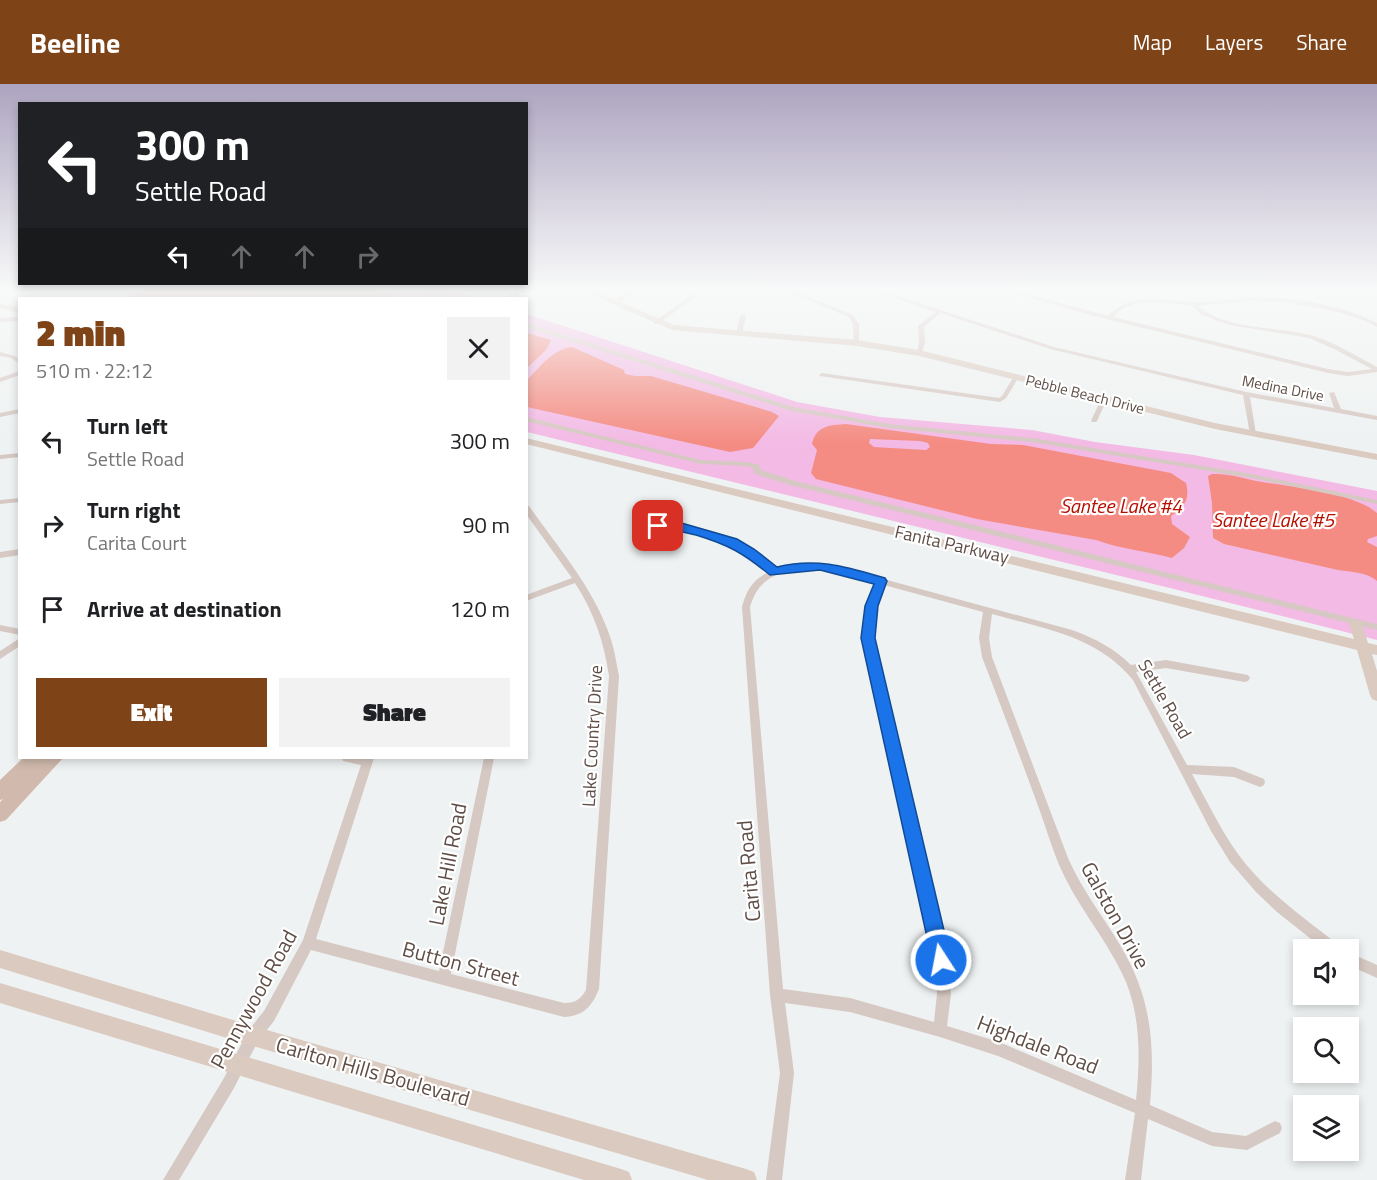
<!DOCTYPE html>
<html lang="en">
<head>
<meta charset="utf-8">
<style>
  :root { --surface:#fff; --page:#f2f2f2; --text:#202124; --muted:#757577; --accent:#7f4318 }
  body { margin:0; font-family:"Titillium Web",sans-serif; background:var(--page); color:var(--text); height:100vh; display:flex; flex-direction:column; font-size:22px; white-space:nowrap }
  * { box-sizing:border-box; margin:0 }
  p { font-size:20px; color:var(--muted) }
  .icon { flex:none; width:33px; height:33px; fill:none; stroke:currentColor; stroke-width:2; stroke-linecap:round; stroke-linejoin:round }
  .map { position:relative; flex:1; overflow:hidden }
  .panel { position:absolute; left:18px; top:213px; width:510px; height:462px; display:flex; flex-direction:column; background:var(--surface); border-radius:0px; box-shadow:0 3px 9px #0003 }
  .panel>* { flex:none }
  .guide { position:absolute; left:18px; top:18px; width:510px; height:183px; border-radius:0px; box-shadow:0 3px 9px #0003; background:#202124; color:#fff; overflow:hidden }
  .fabs { position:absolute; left:1293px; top:855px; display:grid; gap:12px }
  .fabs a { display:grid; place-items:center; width:66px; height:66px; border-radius:0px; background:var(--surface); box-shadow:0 3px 9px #0003; font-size:30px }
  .pin { position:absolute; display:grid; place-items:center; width:51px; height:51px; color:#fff; margin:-26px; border-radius:12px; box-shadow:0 3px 9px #0006 }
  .me { position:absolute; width:66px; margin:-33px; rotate:349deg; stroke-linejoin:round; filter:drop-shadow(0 0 4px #0008) }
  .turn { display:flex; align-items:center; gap:21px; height:126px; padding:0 18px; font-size:27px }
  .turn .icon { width:78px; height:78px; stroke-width:2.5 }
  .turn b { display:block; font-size:42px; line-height:51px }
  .lanes { display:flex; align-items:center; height:57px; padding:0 18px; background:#0003; justify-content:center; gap:30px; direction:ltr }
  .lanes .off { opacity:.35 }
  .round { display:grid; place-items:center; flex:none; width:63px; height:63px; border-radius:0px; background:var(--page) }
  .overview { display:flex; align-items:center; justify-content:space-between; height:102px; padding:0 18px }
  h1 { font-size:36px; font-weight:800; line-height:45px; color:var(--accent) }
  .button { display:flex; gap:12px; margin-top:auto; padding:12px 18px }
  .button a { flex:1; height:69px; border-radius:0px; background:var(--accent); color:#fff; font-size:24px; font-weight:800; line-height:69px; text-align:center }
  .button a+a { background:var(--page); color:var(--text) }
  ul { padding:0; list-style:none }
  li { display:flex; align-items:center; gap:18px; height:84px; padding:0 18px }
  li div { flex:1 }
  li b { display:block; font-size:22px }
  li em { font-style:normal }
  header { display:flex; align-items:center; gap:36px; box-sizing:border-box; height:84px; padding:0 30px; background:var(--accent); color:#fff }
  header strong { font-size:28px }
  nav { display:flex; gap:33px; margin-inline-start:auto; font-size:21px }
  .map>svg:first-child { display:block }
  .green { fill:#f3bae5 }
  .water { fill:#f48c83; fill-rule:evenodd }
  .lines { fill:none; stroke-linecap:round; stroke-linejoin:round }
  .street { fill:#d6c8c2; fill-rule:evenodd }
  .secondary { fill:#dacac0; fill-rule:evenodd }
  .primary { fill:#d1baad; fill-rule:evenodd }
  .route { fill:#1a73e8; stroke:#114b97; stroke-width:1.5 }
  .labels { text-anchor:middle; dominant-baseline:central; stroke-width:4.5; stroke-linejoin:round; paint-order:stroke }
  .far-street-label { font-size:15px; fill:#5f4e46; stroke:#fff }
  .street-label { font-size:18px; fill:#5f4e46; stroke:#fff }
  .water-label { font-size:20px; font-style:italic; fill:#b70e00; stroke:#fff }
  .near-street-label { font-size:21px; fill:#5f4e46; stroke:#fff }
</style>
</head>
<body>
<header>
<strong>Beeline</strong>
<nav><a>Map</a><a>Layers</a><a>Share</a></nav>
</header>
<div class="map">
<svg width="1377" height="1096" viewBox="0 0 1377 1096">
  <rect width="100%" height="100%" fill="#eff2f2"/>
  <path class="green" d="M136,206H450L477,214H123Z
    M527,230L797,318L880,333L1032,346L1095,358L1194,371L1377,407V556L1174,505L527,348Z"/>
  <path class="water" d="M142,206H379L394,210L387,214H130Z
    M527,249L551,256L546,266L527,284Z
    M572,263L624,286L625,290L635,292H651L772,328L779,332L753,364L730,368L527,323V296C540,283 553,265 572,263Z
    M846,340L991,360L1023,361L1171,389L1186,399C1190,416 1185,422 1171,432L1172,440L1190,453L1184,464L1172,474C1146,467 1120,465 1096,456L977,435L816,395L811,389L817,366L812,360C816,342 829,341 846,340ZM870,355L920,357L928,359L930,363L926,366L874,363L869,359Z
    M1212,390C1229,389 1245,395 1262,398C1292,403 1355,409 1377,429V452L1368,455L1367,458L1377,463V497C1367,488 1351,488 1338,486L1224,460L1213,454L1212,419L1208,392Z"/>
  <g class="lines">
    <path class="street" d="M417,206H426L442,211L443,214H438L437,213Z
      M630,206H637L618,219H614V217Z
      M699,206H705L658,240H654V238Z
      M784,206H792L853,231L859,240V260L854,259L853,240L849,233Z
      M871,206H879L1054,263L1246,308L1334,324L1329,309L1334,308L1341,325L1377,332V336L1250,313L1256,350L1253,352L1250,350L1243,311L1050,265L940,229L924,243L925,258L922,269L917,270L919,258L918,242L936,228Z
      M1003,206H1012L1108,232C1133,205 1167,219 1200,218C1217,218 1234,214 1251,214C1292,212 1339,220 1377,239V243L1363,236L1334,227L1284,218L1248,217L1198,222C1230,248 1276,241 1314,252C1336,259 1356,272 1377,283V288L1348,292L1328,289L1090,231ZM1150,218L1191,221L1201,230L1215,236L1230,241L1309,254L1334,265L1372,285L1348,288L1328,285L1113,233C1123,221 1135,219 1150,218Z
      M743,230L746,232L742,250L739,252L736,250L740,232Z
      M20,233V237L0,238V234Z
      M526,239L793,323L889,340L1032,354L1252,390L1377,416V420L1252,394L1032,358L889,344L792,327L526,243Z
      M0,268L15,272L20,275V280L11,274L0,272Z
      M20,287V291L0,298V294Z
      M822,289L999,314L1002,312L1014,292L1019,293L1006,314L1000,318L820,292L819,291Z
      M1104,313L1107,315L1097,337L1096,338H1092L1091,337L1101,315Z
      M20,325V329L0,333V329Z
      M526,333L701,376L747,378L760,381L761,386L764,387L795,397L1377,540V546L790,401L758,391L754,389L753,384L746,382L701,380L526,337Z
      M20,369V373L0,375V371Z
      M20,414V418L0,420V416Z
      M526,422H529C557,462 591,501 608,547C614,562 616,577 619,592L599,905C592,922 584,932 564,933L311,866L274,937L258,957L234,1004L179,1096H163L224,994L248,947L264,927L303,856L361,681L343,677L342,674H374L316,855L439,887L484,674H494L451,890L564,919C575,919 580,916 586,906L609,592C604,558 594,528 575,499L526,517V511L572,494L526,430Z
      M668,439C697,441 729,450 754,466C762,472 769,478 776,485L803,479L828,480L1072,546C1094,554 1114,564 1131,581L1166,576L1248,591L1250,594L1248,597L1245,598L1166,584L1136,588L1187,681L1234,683L1264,695L1265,698L1264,701L1260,703L1234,693L1192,690C1207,717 1220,745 1238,770C1265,807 1304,834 1340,862L1342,866H1325L1277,828L1256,808L1230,778L1211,747L1133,596C1096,551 1044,545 992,530L989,554L992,573L1068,774C1082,806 1103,832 1120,861C1152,914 1155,961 1150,1021L1212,1048L1246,1052L1275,1037L1280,1039L1282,1044L1280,1049L1247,1066L1212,1062L1148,1035L1141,1096H1125L1135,1029L998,972L940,953L850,928L785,919L794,989L782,1096H766L780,989L770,911L742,523C746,507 753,495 769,488C744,467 723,454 690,447C681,445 660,446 654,442L658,440ZM803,485L828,486L876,499L867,522L863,554L933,860L937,910L934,938L850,914L783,905L750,523C758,495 776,488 803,485ZM884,501L983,528L979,554L982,573C1001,622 1019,670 1037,719C1045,740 1051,762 1060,783C1078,824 1109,858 1126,898C1141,935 1140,977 1136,1016L999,958L947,942L951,910L945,860L873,554L875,522Z
      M20,465V471L0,474V468Z
      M0,541L20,545V551L0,547Z
      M20,554V562L0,575V567Z
      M1348,868L1377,881V894L1348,881Z"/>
    <path class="secondary" d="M581,206H592L674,241L857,256L919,266L1215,339L1377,370V376L1215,345L919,272L857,262L672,246Z
      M0,220L20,224V229L0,224Z
      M526,354L1354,555L1349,540L1351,537H1361L1368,559L1377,561V571L1372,570L1377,587V617L1372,615L1370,611L1357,566L526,360Z
      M0,866L253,942L746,1085L754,1088L757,1096H708L253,962L0,884Z
      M0,899L621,1085L629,1088L632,1096H584L0,919Z"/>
    <path class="primary" d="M516,206H526L514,214H505Z
      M23,674H63L6,736L0,738V718L3,715L0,716V696Z"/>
  </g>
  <linearGradient id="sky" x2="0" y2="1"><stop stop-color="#ada4c0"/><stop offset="0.57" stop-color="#f8f9f9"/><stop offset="1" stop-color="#f8f9f9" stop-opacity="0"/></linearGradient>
  <rect width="1377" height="359" fill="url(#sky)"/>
  <path class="route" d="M671,436L737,455L754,465L777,483C817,473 847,483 885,494L887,497L878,522L875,554L951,876L948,882L941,885L935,882L932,876L861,554L865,522L874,500L820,486L770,491C743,469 729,461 696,451C682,448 672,444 658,446L653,442L654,439Z"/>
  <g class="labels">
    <g class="far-street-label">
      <text transform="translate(1283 304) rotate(11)">Medina Drive</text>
      <text transform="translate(1085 310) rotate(14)">Pebble Beach Drive</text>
    </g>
    <g class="street-label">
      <text transform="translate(952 460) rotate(13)">Fanita Parkway</text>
      <text transform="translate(1165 615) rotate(60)">Settle Road</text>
      <text transform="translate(592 652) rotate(-87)">Lake Country Drive</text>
    </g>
    <g class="water-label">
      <text x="1121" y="421">Santee Lake #4</text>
      <text x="1273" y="435">Santee Lake #5</text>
    </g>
    <g class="near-street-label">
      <text transform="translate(447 780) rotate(-79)">Lake Hill Road</text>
      <text transform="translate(748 787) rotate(-95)">Carita Road</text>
      <text transform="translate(1116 831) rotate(61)">Galston Drive</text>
      <text transform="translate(461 879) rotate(15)">Button Street</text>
      <text transform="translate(253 915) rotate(-61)">Pennywood Road</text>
      <text transform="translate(1038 960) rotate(21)">Highdale Road</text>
      <text transform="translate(373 987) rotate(16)">Carlton Hills Boulevard</text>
    </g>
  </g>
</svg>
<div class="fabs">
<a><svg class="icon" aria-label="sound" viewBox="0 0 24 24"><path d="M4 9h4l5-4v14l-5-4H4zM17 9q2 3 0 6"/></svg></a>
<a><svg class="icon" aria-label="search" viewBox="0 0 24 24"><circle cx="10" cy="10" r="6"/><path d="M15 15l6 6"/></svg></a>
<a><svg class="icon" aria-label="layers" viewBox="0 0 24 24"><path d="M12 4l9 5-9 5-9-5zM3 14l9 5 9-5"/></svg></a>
</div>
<div class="pin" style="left:658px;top:442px;background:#d93025"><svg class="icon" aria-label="arrive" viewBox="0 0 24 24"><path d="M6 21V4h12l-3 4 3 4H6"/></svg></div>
<svg class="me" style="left:941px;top:876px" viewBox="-20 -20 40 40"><circle r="17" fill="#1a73e8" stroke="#fff" stroke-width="3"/><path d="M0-11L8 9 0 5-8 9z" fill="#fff"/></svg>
<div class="guide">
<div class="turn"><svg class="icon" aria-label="left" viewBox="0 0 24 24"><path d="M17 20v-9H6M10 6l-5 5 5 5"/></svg><div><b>300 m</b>Settle Road</div></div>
<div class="lanes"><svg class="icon" aria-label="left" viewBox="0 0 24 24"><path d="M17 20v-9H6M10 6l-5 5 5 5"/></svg><svg class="icon off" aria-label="ahead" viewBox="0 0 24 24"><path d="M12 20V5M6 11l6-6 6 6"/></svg><svg class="icon off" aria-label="ahead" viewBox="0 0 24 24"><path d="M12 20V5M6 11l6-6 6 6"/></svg><svg class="icon off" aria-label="right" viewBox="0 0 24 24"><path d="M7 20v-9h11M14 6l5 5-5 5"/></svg></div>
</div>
<section class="panel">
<div class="overview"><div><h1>2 min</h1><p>510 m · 22:12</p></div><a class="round"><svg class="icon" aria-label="close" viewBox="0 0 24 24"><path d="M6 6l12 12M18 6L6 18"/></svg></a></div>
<ul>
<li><svg class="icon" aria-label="left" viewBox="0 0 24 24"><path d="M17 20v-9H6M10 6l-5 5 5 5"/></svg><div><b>Turn left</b><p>Settle Road</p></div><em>300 m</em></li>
<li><svg class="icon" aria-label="right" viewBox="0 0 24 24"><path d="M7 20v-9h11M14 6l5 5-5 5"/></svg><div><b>Turn right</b><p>Carita Court</p></div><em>90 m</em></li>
<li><svg class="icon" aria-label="arrive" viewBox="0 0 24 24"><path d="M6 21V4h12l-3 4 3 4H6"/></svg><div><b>Arrive at destination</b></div><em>120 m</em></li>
</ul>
<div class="button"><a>Exit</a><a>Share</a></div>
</section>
</div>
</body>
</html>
